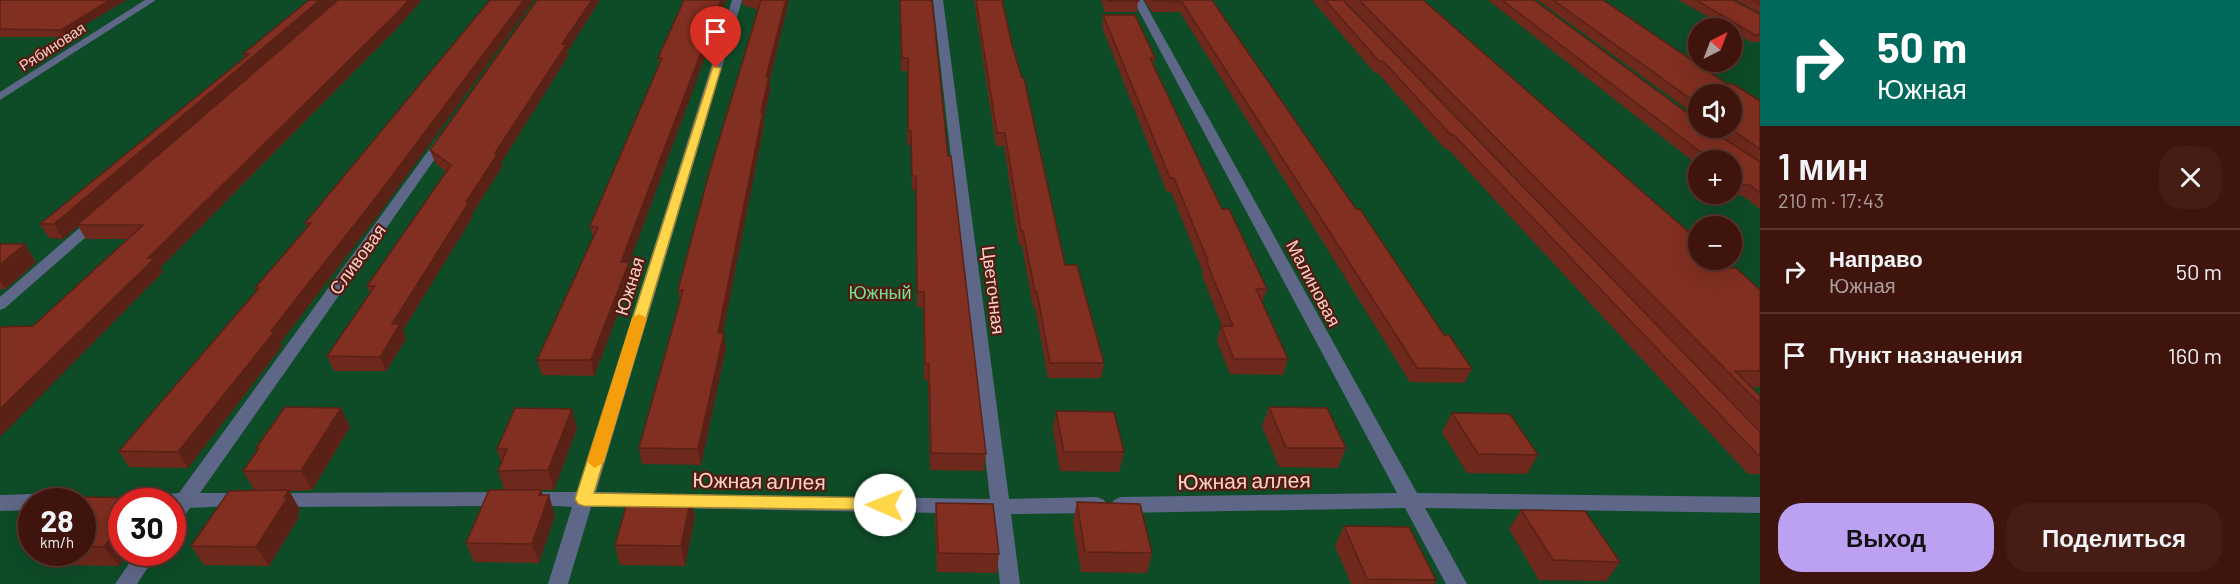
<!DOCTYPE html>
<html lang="ru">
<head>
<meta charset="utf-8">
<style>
  :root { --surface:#3f140c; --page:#461d15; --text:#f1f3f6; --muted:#ad9e9d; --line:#58332d; --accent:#bca0f2 }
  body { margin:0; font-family:Barlow,sans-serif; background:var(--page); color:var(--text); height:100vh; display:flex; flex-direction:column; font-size:22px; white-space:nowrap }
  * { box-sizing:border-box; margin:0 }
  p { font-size:20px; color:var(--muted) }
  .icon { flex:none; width:33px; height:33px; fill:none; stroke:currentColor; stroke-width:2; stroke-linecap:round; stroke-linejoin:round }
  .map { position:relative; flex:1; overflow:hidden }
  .panel { display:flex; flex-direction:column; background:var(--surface); width:480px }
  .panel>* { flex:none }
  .banner { background:#00695c; color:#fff; overflow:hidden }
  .needle { width:39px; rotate:42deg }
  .controls { position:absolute; left:1688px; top:18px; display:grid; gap:12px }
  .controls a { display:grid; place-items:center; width:54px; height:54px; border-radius:50%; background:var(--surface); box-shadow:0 6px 24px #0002,0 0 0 2px var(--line); font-size:30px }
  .speed { position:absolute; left:18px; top:488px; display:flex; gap:12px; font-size:30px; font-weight:700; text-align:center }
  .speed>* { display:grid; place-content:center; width:78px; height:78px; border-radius:50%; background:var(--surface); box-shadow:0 6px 24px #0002,0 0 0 2px var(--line); line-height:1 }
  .speed small { font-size:15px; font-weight:400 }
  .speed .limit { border:9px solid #d22; background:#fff; color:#111 }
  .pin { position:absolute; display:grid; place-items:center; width:51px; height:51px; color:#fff; margin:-62px -26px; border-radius:50% 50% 50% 0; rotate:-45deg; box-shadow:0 0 6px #0007 }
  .pin .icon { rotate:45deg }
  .me { position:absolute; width:66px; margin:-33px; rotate:271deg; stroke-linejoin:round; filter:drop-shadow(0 0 4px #0008) }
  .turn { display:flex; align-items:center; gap:21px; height:126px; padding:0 18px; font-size:27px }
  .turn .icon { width:78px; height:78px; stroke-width:2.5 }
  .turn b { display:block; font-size:42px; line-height:51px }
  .round { display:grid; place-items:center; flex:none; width:63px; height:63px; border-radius:24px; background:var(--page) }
  .headline { display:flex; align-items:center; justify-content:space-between; height:102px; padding:0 18px }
  h1 { font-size:36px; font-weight:600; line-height:45px }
  .cta { display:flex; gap:12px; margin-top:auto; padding:12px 18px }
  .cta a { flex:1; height:69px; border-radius:24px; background:var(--accent); color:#111; font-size:24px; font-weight:600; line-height:69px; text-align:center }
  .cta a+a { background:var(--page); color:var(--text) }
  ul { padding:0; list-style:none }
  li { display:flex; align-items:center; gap:18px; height:84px; padding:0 18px; border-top:2px solid var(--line) }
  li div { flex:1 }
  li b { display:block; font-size:22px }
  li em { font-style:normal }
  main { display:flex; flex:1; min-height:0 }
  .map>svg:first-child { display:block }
  .green { fill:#0e4b27; fill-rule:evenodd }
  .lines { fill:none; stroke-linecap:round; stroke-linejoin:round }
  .street { fill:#5e6787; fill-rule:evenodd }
  .wall { fill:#6f281c }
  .shaded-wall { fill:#5a2116 }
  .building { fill:#812f20; stroke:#5a2116; stroke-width:1.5 }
  .route { fill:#ffd54a; stroke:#a68a30; stroke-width:1.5 }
  .slow { fill:#f59e0b }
  .labels { text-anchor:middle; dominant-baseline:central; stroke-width:4.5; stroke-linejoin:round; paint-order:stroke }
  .far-street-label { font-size:15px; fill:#f6d1c9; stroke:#541b10 }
  .street-label { font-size:18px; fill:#f6d1c9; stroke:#541b10 }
  .park-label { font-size:18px; fill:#72e197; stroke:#541b10 }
  .near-street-label { font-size:21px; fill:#f6d1c9; stroke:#541b10 }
</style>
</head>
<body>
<main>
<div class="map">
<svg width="1760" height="584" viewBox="0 0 1760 584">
  <rect width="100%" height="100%" fill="#541b10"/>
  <path class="green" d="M0,0H1760V584H0ZM1698,28H1731V62H1698ZM1698,94H1731V128H1698ZM1698,160H1731V194H1698ZM1698,226H1731V260H1698ZM32,501H82V552H32ZM122,501H172V552H122Z"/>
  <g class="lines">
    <path class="street" d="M145,0H156L0,100V92Z
      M732,0H742L596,492L647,493L654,495L657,500L654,505L647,507H591L568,584H548L572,507L523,504L520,499L523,494L530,492H577Z
      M933,0H943L1009,499L1097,497L1104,500L1107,505L1104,510L1097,513L1011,514L1020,584H1000L992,514L671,508L664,506L661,501L664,496L671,494L990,499Z
      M1133,0H1143L1417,493L1760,497V513L1425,508L1467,584H1446L1405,508L1121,513L1114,510L1111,505L1114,500L1121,497L1397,493Z
      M443,135L449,139L200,493H242L249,495L252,500L249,505L190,508L179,523L172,526V501H143L146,496L179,493L439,136Z
      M97,216L104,220L102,223L5,308L0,310V297L92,217Z
      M503,492L510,494L513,499L510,504L503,506L275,507L268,505L265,500L268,495L275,493Z
      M32,494L39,497L41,501H32V510L0,511V495Z
      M137,552H158L137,584H115Z"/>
  </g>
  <path class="wall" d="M0,0H126L65,37H0Z
    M309,0H337L246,79L399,26L160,268L163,272L33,326L128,239H86L78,226L63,239L49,238L40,224L245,57L243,54Z
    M600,0L567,52L568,56L501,163L502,167L472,214L473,216L403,330L406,339L386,371H334L327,356L370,293L367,286L446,172L435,163L430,150Z
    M684,0H726L629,264L632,277L594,376L542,375L537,360L593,237L590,226L659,65L658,58Z
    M742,0H789L770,79V90L764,118V125L723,333L726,348L701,465L642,464L639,448L680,302L678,290L758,10L743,5Z
    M900,0L948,156L986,454L984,471L930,470L928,380H924L923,307H917L916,191L912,190L911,145H907L908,71H901Z
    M974,0H1002L1065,265L1104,363L1101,378H1048L1035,307H1033L1022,245H1019L1004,146H996Z
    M1101,0H1138L1137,12H1105Z
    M1144,0H1212L1356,209L1444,335L1472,369L1464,383L1410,382L1180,12H1152Z
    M1312,0H1343L1710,379L1344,0H1423L1729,268L1760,290V387H1751L1760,396V474H1748L1448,149H1445L1378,73H1375Z
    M1488,0H1534L1698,121L1730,142L1709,128H1731L1698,94V117L1538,0H1603L1727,84L1760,101V209L1743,196L1737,195L1731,191V160H1698V165Z
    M1679,0H1733L1760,14V42H1751L1731,31V28H1727Z
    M1736,0H1760V13Z
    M1103,15L1155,58L1153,65L1222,209L1267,289L1262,303L1288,359L1283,375L1230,374L1217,341L1221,326H1222L1202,275L1203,272L1171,192H1167L1102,27Z
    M382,210L280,343L282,346L188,468L129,467L119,451L257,291L255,288L307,227L305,223Z
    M0,244L36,262L6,289H0Z
    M1269,407L1346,448L1338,468L1279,467L1262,426Z
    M341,408L350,427L312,490L289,491L300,510L297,514L299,517L269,566L204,565L191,546L255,491L243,471L257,451L256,448Z
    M1056,411L1124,452L1119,472L1060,471L1053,430Z
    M1452,413L1538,455L1527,474L1467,473L1442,432Z
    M577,428L554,490H541L543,495L555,515L539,563L474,562L466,543L504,490L498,471L501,462L497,449Z
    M142,498L144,501H122V552H130L119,566L55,565L44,552H82V501Z
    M1077,502L1152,553L1147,573L1081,572L1073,522Z
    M936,503L999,554L997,573L937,572L935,522Z
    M1521,510L1620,562L1606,581L1539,580L1509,529Z
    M695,517L685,566L620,565L615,545Z
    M1344,526L1436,580L1434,584H1351L1335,546Z"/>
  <path class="shaded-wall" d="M110,0H126L65,37L61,30Z
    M320,0H337L79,225H77L78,226L63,239L54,224Z
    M409,0H422L399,26L160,268L163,272L0,437V409L148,258Z
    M524,0H534L382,210L280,343L282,346L188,468L178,452Z
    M592,0H600L567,52L568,56L501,163L502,167L472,214L473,216L403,330L406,339L386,371L380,357L392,324L562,44Z
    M721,0H726L629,264L632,277L594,376L591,360L621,262Z
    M786,0H789L770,79V90L764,118V125L720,348L718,333L761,112L766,77Z
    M25,244L36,262L6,289L0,281V265Z
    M724,333L726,348L701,465L698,449Z
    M341,408L350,427L312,490L301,471Z
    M572,409L577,428L554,490L548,470Z
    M289,490L300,510L297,514L299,517L269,566L256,547Z
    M541,490L546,505L549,495L555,515L539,563L532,544L539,495Z
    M691,497L695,517L685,566L681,546Z
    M122,524V552H130L119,566L104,547Z"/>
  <path class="building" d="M0,0H110L61,30L0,29Z
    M309,0H320L54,224H40L249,54H243Z
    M338,0H409L396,14L148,258H155L0,409V327L33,326L143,225H77Z
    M490,0H524L377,196L271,331H275L178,452L119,451L259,288H255L311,223H305Z
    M537,0H592L562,44L566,45L495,153H498L466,202H469L392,324H400L380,357L327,356L375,286H367L451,165L430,150Z
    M684,0H721L621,262H629L591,360H537L598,227L590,226L662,58H658Z
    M761,0H786L766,77H769L761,112H763L718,333H724L698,449L639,448L683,290H678L708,177Z
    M900,0H932L948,156H951L986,454L931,453L929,364H925L924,292H917L916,176H912L911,131H908V58H902Z
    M976,0H1002L1012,45L1022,78H1024L1065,265H1077L1104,363H1050L1037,292H1035L1023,231H1021L1005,133H997Z
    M1107,0H1138L1139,1H1107Z
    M1153,0H1212L1356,209H1360L1444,335H1449L1472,369L1417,368L1182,2L1154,1Z
    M1325,0H1343L1760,432V457L1454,135H1451L1383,61H1379Z
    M1359,0H1423L1698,240V260H1720L1729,268H1736L1760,290V371H1735L1760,396V404Z
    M1502,0H1534L1698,121V128H1708L1760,162V193L1750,185H1743L1731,176V160H1711Z
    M1553,0H1603L1727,84H1733L1760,101V149L1729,128H1731V94H1698V104Z
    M1696,0H1733L1760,14V35H1755Z
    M1753,0H1760V4Z
    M1103,15H1135L1155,58H1150L1177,115L1222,209H1229L1267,289H1256L1288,359H1234L1221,326H1233L1206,261H1208L1174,178H1170Z
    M0,244H25L0,265Z
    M285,407L341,408L301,471H243L259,448H256Z
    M1269,407L1327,408L1346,448H1286Z
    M515,408L572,409L548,470L498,471L507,449H497Z
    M1056,411L1114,412L1124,452H1064Z
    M1452,413L1510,414L1538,455L1478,454Z
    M289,490L284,497H288L256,547L191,546L229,491Z
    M489,490H541L539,495H549L532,544L466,543Z
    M629,496L691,497L681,546L615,545Z
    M80,497L142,498L139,501H122V524L104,547L82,546V501H76Z
    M1077,502L1140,504L1152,553L1085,552Z
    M936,503L993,504L999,554L938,553Z
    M1521,510L1585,511L1620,562L1553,560Z
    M1344,526L1409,527L1436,580L1367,579Z"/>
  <path class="route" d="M713,66L721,68L594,493L885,498L891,500L894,505L891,510L584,506L578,504L575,499Z"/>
  <path class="slow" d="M639,314L647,318L604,462L595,468L587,462L632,318Z"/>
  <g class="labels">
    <g class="far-street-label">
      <text transform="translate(52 46) rotate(-33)">Рябиновая</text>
    </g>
    <g class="street-label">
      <text transform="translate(357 259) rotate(-54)">Сливовая</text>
      <text transform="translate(1314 283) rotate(62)">Малиновая</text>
      <text transform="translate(629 286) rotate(-73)">Южная</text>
      <text transform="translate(994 290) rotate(83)">Цветочная</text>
    </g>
    <g class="park-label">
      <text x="880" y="292">Южный</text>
    </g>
    <g class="near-street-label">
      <text transform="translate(759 480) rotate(1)">Южная аллея</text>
      <text transform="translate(1244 480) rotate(-1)">Южная аллея</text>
    </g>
  </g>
</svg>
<div class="controls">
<a><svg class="needle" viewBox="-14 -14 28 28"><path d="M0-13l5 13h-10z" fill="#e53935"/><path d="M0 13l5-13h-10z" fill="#ad9e9d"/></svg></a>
<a><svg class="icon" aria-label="sound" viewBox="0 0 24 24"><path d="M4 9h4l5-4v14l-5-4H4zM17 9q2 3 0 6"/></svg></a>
<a>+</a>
<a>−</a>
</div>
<div class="speed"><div>28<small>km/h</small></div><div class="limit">30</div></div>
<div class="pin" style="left:716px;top:68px;background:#d93025"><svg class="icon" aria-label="arrive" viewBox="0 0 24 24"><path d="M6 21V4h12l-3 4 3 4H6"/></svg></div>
<svg class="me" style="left:885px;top:505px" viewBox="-20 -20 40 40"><circle r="19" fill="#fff"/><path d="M0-13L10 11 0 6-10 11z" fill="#ffd54a"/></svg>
</div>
<section class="panel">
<div class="banner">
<div class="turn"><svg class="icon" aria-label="right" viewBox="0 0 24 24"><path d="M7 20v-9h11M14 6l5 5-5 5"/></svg><div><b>50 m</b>Южная</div></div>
</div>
<div class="headline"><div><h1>1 мин</h1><p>210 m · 17:43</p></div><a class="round"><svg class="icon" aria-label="close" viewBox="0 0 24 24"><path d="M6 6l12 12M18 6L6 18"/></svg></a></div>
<ul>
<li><svg class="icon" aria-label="right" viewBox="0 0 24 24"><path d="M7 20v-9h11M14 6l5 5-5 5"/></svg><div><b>Направо</b><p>Южная</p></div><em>50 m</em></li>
<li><svg class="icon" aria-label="arrive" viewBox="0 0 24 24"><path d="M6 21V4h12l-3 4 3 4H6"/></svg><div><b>Пункт назначения</b></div><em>160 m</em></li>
</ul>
<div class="cta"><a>Выход</a><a>Поделиться</a></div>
</section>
</main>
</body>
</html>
